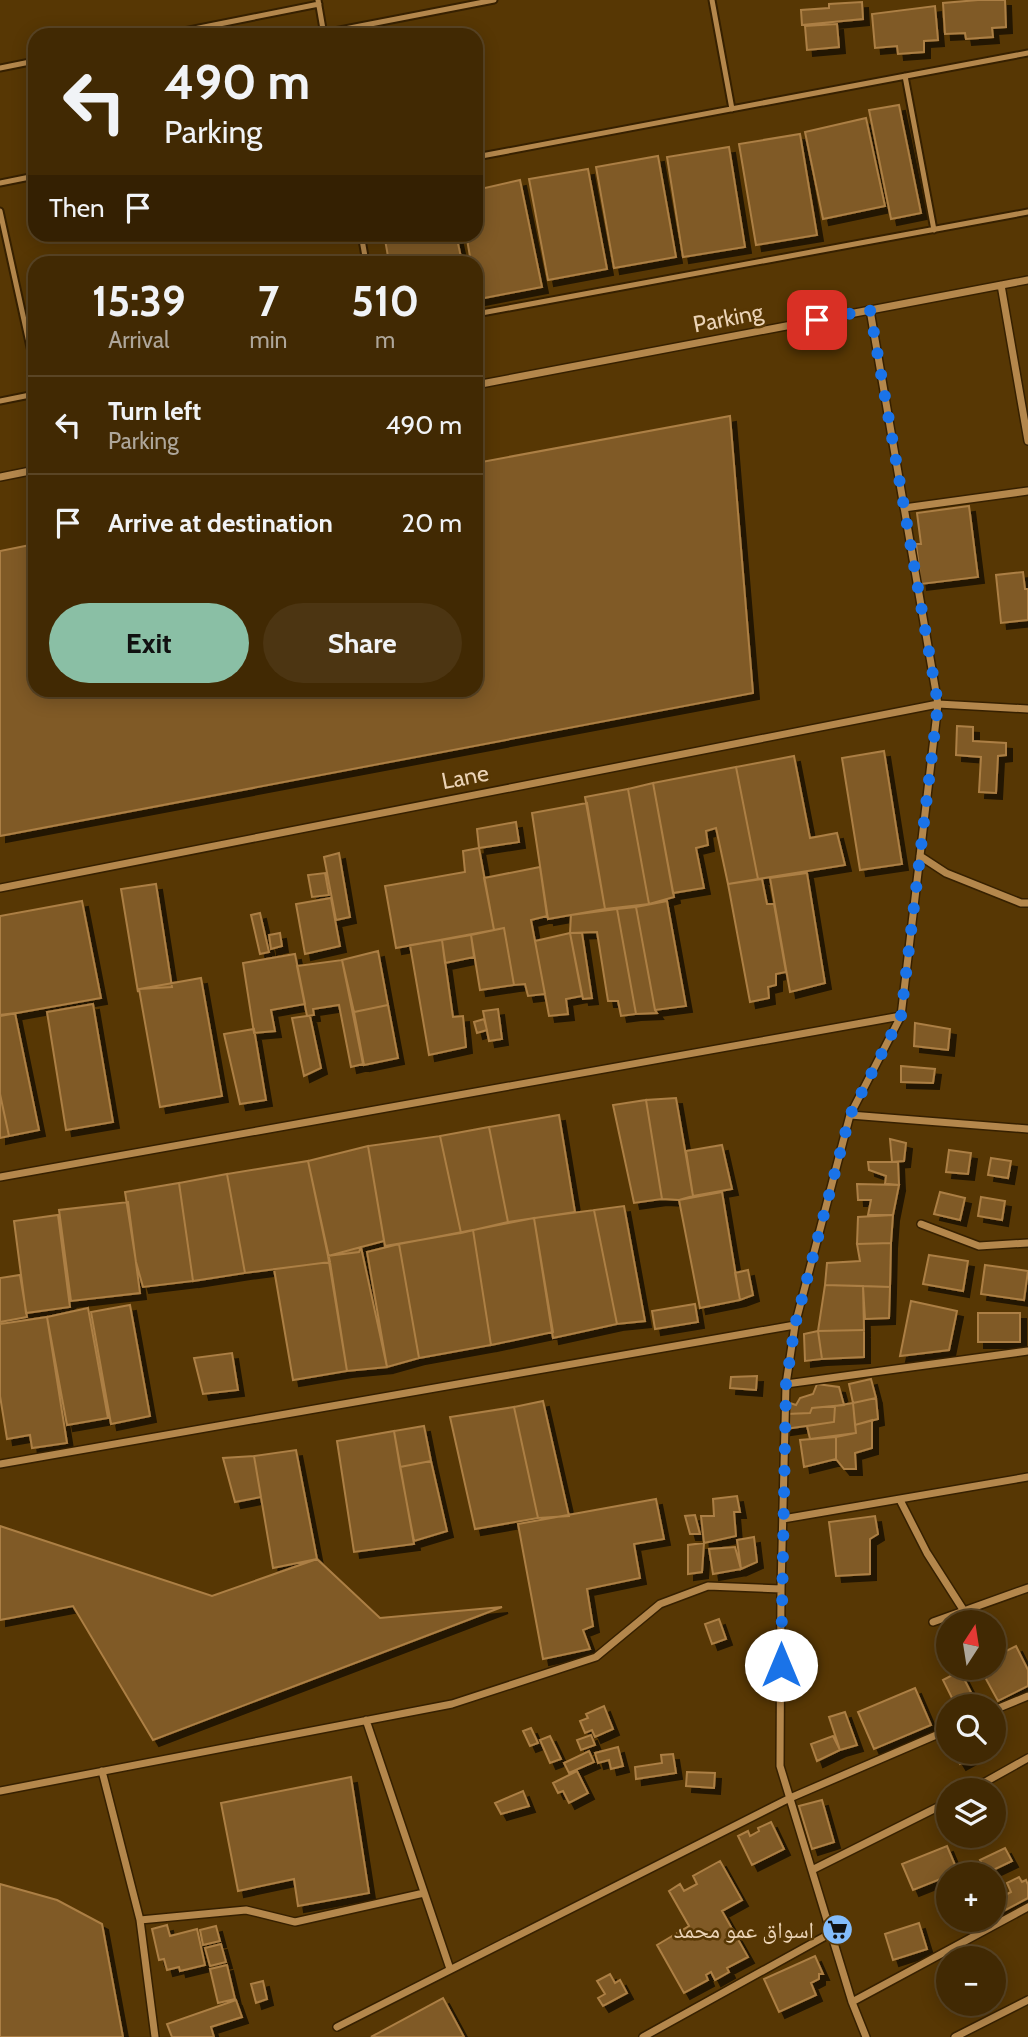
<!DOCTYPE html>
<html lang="en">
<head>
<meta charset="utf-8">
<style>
  :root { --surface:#412903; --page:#4c3512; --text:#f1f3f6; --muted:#aea69a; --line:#5a4525; --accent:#8abfa5 }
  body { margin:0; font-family:Cabin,"Noto Naskh Arabic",sans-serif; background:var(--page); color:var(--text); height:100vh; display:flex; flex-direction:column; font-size:26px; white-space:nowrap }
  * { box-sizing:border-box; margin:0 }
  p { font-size:23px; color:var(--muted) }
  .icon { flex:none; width:38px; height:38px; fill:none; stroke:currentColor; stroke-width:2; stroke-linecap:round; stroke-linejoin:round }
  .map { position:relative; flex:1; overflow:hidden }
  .sheet { position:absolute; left:28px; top:256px; width:455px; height:441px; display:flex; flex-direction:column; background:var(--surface); border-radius:21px; box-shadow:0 4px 18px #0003,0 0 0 2px var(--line) }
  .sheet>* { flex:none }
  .guide { position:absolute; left:28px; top:28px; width:455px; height:214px; border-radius:21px; box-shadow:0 4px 18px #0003,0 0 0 2px var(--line); background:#412903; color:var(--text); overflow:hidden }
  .needle { width:46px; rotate:12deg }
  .controls { position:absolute; left:936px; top:1610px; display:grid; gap:14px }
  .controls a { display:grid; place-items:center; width:70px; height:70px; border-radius:50%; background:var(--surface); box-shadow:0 4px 18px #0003,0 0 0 2px var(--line); font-size:35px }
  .pin { position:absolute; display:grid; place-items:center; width:60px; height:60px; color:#fff; margin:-30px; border-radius:14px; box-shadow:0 4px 10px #0006 }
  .me { position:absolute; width:77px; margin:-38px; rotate:0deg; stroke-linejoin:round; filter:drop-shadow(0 0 5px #0008) }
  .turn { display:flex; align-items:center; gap:24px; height:147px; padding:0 21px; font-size:32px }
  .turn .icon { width:91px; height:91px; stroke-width:2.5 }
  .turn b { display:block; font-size:49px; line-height:60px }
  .then { display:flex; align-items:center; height:66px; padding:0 21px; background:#0003; gap:14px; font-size:26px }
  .eta { display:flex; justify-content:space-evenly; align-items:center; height:119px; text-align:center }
  .eta b { font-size:42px; font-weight:800; line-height:49px }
  .button { display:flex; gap:14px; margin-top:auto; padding:14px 21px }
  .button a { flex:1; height:80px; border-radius:42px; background:var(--accent); color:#111; font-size:28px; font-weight:800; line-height:80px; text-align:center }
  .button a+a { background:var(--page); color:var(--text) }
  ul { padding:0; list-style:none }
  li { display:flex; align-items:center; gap:21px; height:98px; padding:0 21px; border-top:2px solid var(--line) }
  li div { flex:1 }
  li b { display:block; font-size:26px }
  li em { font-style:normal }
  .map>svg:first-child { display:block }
  .building { fill:#805a25; stroke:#ac7f44; stroke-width:2; filter:url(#shadow) }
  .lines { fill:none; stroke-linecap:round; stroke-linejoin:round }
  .service-casing { stroke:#362000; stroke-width:9 }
  .minor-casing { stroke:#362000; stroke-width:10 }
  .service { stroke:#b4874c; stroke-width:5 }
  .minor { stroke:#b4874c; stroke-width:7 }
  .route { stroke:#1a73e8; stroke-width:12; stroke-dasharray:0 21.6 }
  .labels { text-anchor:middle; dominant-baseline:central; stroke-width:5; stroke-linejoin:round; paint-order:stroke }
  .street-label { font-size:23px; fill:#ebd3b6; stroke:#573704 }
  .poi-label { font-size:23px; fill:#ebd3b6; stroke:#573704; text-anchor:end }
</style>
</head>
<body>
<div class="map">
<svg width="1028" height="2037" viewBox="0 0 1028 2037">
  <defs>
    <filter id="shadow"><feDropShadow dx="6" dy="6" stdDeviation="0" flood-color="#0009"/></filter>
  </defs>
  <rect width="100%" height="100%" fill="#573704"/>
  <path class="building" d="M978,0H1005L1006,27L992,28L993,37L966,39L965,33L945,34L943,3Z
    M862,2L863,19L802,25L801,10L829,8V4Z
    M935,6L938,40L924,41V52L898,54L897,46L875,48L872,14Z
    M837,24L839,47L807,50L805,26Z
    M899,105L921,213L891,219L869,110Z
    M866,118L885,206L823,219L805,132Z
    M800,134L817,235L756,245L739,144Z
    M729,147L745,247L683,257L667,157Z
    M658,156L676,257L614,268L596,167Z
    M588,169L607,269L548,280L529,179Z
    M520,180L542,287L479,299L476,284V262H471L466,234H476V190Z
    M384,234H456L462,262H389Z
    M730,416L753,693L0,836V551L35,544V690H476V463Z
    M969,506L978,577L921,584L916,544H921L917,513Z
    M1023,572L1025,589H1028V620L1001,623L996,575Z
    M957,726L973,727V741L1006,743V755L998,756L996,793L979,792L981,757L956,755Z
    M884,751L902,864L860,870L842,758Z
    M794,756L810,838L837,833L845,865L758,879L736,767Z
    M736,767L758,879L728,884L716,828L706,831L708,845L696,848L704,888L673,893L653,783Z
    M653,783L674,897L649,904L628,789Z
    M628,789L649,904L605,909L585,797Z
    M587,803L605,909L548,919L532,813Z
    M516,822L519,842L479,848L477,829Z
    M479,848L494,930L396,948L385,886L465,872L463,851Z
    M339,853L350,917L336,920L324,857Z
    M540,867L547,916L531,920L545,994L528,996L525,984L514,985L504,928L494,930L484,878Z
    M325,873L329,895L312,897L308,875Z
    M807,873L825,983L790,992L770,878Z
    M762,879L767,904H774L786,972L776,974V985L768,987L769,998L750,1002L728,884Z
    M156,884L172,987L139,989L138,992L121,889Z
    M331,898L340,946L305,954L296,904Z
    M82,901L101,998L0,1016V916Z
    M667,901L686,1006L655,1010L636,907Z
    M636,907L655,1010L657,1013L636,1014L617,909Z
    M617,909L636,1014L621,1016L618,1001H608L597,932L570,933L571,915Z
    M260,913L269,952L260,954L251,915Z
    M504,928L514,985L480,990L471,935Z
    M280,933L282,946L271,949L269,935Z
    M570,933L582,996L566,999L568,1014L549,1016L535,941Z
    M570,933H582L592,998L583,999Z
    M471,935L474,957L445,963L442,940Z
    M442,940L453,1017L463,1016L466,1047L429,1055L410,945Z
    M378,951L388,1005L354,1012L342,960Z
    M295,954L305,1004L271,1010L275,1031L254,1033L243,963Z
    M342,960L363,1064L351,1067L339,1005L313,1009L314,1015L307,1016L297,966Z
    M201,978L222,1096L160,1107L139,989Z
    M93,1004L113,1122L66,1130L47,1012Z
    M388,1005L398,1058L364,1065L354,1012Z
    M498,1009L502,1039L489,1041L483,1011Z
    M15,1013L39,1130L9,1136L0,1094V1015Z
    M307,1016H310L321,1068L304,1076L292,1018Z
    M484,1019L487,1030L477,1033L474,1022Z
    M915,1023L950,1029L948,1050L914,1046Z
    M254,1029L266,1100L240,1104L224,1034Z
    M901,1066L935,1069L933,1083L901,1082Z
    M0,1094L9,1136L0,1138Z
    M676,1098L693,1196L679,1200L662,1199L646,1100Z
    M646,1100L662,1199L634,1203L613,1105Z
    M559,1115L575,1212L508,1222L489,1127Z
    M489,1127L508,1222L461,1233L440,1136Z
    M440,1136L461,1233L385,1246L368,1146Z
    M890,1139L906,1143L904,1161L892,1162Z
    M722,1145L732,1189L693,1196L686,1151Z
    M368,1146L384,1241L361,1247L359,1252L328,1256L308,1161Z
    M949,1150L971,1153L968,1174L946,1172Z
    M991,1158L1011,1161L1008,1178L988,1175Z
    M308,1161L330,1262L245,1273L227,1174Z
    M868,1162H898L899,1185L885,1184L886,1176L869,1170Z
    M227,1174L245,1273L193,1281L179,1183Z
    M179,1183L193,1281L143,1287L136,1262L125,1192Z
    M857,1184L899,1185L893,1215H868L871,1200H858Z
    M722,1192L740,1300L700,1308L679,1200Z
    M940,1192L965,1198L960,1220L934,1214Z
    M981,1197L1005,1201L1002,1220L978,1216Z
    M128,1202L140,1293L71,1301L59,1210Z
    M624,1206L645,1321L617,1324L594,1210Z
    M594,1210L617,1324L553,1338L534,1218Z
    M58,1215L70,1307L26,1313L14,1221Z
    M893,1215L891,1243L857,1244L858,1217Z
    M534,1218L553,1332L491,1345L473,1230Z
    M473,1230L491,1345L419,1358L399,1244Z
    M891,1243L890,1287L825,1285L827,1263L860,1261L857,1244Z
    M399,1244L419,1358L387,1367L367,1252Z
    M361,1247L387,1367L347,1371L328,1256Z
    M929,1255L968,1261L963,1291L923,1284Z
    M330,1262L347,1371L293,1380L274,1269Z
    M985,1265L1028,1271L1024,1300L981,1294Z
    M748,1270L753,1295L740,1300L735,1273Z
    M20,1275L27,1317L0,1322V1278Z
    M825,1285L863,1286L864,1330L818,1331Z
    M863,1286L890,1287L889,1318L865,1319Z
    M863,1286L890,1287L889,1318L865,1319Z
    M911,1301L957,1311L949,1350L900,1356Z
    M695,1304L698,1322L655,1329L652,1311Z
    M130,1305L150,1416L111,1424L91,1312Z
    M88,1308L108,1418L67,1425L47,1317Z
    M978,1313H1020V1342H978Z
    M47,1317L67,1443L32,1448L30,1435L7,1439L0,1396V1324Z
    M864,1330V1357L822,1359L818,1331Z
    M818,1331L822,1359L805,1361L804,1334Z
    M232,1353L238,1390L203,1394L194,1358Z
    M757,1376L756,1390L730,1388L731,1377Z
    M871,1379L876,1398L853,1403L849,1384Z
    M817,1384L839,1387L844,1405L812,1408L810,1413L786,1414L790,1403L796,1405L800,1398L813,1394Z
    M876,1398L878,1419L855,1425L853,1403Z
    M543,1401L569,1516L538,1518L514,1407Z
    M853,1403L856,1433L810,1439L807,1426L834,1422L835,1406Z
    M835,1406L834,1422L785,1429L786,1414L810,1413L812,1408Z
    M514,1407L538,1518L475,1529L450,1417Z
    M872,1420V1448L855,1453L856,1469H844L836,1459V1437L856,1433L855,1425Z
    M424,1426L431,1461L400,1467L394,1431Z
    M394,1431L414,1544L354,1552L337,1441Z
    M836,1437V1459L804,1467L800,1440Z
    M296,1450L317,1559L273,1568L254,1456Z
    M254,1456L261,1497L235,1502L223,1458Z
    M431,1461L447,1531L414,1541L400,1467Z
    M737,1496L740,1512H734L736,1536L704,1543L701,1516H714L713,1499Z
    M656,1499L664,1539L634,1544L640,1578L587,1589L593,1626L583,1630L590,1649L543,1659L518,1524Z
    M695,1515L700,1534H690L685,1516Z
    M875,1516L878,1534L870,1539V1574L836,1576L829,1522Z
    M0,1526L212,1596L317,1559L380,1618L502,1607L153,1740L73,1606L0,1620Z
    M754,1537L757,1562L741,1569L737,1540Z
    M704,1543L702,1572L688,1574V1545Z
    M735,1547L741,1569L713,1574L709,1549Z
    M719,1619L726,1639L712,1644L705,1624Z
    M1016,1646L1028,1670V1686L998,1701L980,1668H994V1657Z
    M960,1671L978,1706H956L943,1680Z
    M915,1688L931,1725L874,1749L858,1712Z
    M604,1706L613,1729L595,1737L592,1730L585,1733L580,1721L588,1718L586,1714Z
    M845,1712L857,1745L840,1750L829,1717Z
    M531,1728L538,1743L530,1746L523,1731Z
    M591,1735L595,1745L581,1750L577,1740Z
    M550,1736L561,1759L550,1763L540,1740Z
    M833,1736L840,1750L817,1761L811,1744Z
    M618,1747L623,1766L611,1769L609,1760L598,1763L595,1753Z
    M589,1751L594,1762L569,1773L564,1763Z
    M953,1752H980V1753L960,1764Z
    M673,1754L676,1773L636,1779L635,1767L662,1763L661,1755Z
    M577,1771L588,1793L569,1803L563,1791L558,1793L553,1783Z
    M687,1772L715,1773L714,1788L686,1786Z
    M351,1777L369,1893L298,1906L294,1879L238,1891L221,1803Z
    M523,1791L529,1806L501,1814L495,1803Z
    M822,1800L834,1842L812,1849L799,1806Z
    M771,1822L784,1849L752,1865L738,1836L748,1831L750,1836L759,1831L758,1828Z
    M947,1846L958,1872L913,1890L902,1864Z
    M1005,1848L1012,1861L987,1873L980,1860Z
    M720,1861L742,1900L722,1911L748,1957L727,1968L729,1972L715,1980L711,1972L706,1975L708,1980L684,1993L657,1945L689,1926L669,1891L680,1884L684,1891L697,1884L693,1876Z
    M1019,1877L1022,1882L1026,1880L1028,1885V1898L1000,1913L994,1901L1011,1892L1007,1883Z
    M0,1884L57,1900L102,1924L123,2037H0Z
    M919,1923L927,1949L893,1960L885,1934Z
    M167,1925L170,1936L197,1929L205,1965L180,1971L179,1967L167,1970L164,1959L159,1960L152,1929Z
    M216,1926L220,1941L203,1945L200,1930Z
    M221,1944L226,1962L210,1966L205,1948Z
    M815,1956L823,1974H819V1979L811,1983L816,1995L779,2012L764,1979Z
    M227,1965L235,1999L218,2003L210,1969Z
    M610,1974L615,1983L620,1980L627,1993L603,2006L598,1998L605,1994L597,1981Z
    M263,1981L267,1999L256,2003L251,1984Z
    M443,1998L464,2037H371Z
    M236,2000L242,2017L211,2027L214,2037H172L167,2024Z"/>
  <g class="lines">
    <defs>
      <path id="service" d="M318,0L324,35
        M712,0L732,109
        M324,33L494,0
        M164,35L319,4
        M0,68L35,61
        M905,76L934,230
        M476,157L1028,53
        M0,183L35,176
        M0,211L35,370
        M361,234L366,262
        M476,314L1028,212
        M0,401L35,394"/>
      <path id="minor" d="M1001,285L1028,441
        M476,385L1028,280
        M0,477L35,470
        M904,508L1028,491
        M920,856L946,873L1021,903H1028
        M0,888L938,704L1028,709
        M850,1115L1028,1129
        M0,1177L901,1016
        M921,1224L979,1246L1028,1243
        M786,1384L1028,1351
        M0,1464L795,1325
        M900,1500L927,1553L964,1611
        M783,1519L1028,1477
        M933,1622L1028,1588
        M994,1710L1028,1696
        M366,1720L450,1969
        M102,1771L140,1920L155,2037
        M971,1790L1028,1758
        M0,1791L452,1704L596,1657L660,1604L708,1586L781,1589
        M812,1870L948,1802
        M140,1920L246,1910L295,1922L424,1893
        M852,2002L1028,1907
        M337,2027L790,1798L948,1730
        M643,2037L831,1933
        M866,2037L852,2002L780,1766L781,1589L786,1384L795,1325L850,1115L901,1016L938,704L870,310
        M955,2037L1028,2000"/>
    </defs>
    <use href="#service" class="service-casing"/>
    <use href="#minor" class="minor-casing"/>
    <use href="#service" class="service"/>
    <use href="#minor" class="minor"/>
  </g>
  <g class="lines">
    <path class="route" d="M781,1665L786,1384L795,1325L850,1115L901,1016L938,704L870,310L817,320"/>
  </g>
  <defs>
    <symbol id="supermarket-disc" viewBox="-11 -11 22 22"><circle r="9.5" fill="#83bcfb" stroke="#573704"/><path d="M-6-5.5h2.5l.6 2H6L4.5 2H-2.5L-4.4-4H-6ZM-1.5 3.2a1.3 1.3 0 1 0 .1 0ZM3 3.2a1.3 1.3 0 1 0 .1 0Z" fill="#111"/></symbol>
  </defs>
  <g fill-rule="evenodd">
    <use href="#supermarket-disc" x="820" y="1912" width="35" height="35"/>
  </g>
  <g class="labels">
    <g class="street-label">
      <text transform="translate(728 318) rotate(-11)">Parking</text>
      <text transform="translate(465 777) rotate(-11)">Lane</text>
    </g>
    <g class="poi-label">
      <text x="814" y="1930">اسواق عمو محمد</text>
    </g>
  </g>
</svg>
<div class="controls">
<a><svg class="needle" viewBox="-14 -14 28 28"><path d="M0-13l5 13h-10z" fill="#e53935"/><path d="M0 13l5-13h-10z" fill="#aea69a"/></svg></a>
<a><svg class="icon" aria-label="search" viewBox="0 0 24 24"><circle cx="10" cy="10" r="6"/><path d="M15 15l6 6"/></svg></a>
<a><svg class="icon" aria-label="layers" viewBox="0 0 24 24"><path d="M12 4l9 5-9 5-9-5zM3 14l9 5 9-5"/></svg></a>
<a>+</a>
<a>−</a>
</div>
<div class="pin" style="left:817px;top:320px;background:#d93025"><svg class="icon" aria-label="arrive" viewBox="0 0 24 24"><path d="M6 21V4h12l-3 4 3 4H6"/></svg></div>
<svg class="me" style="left:781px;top:1665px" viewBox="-20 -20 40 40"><circle r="19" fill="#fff"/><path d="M0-13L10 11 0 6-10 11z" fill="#1a73e8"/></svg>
<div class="guide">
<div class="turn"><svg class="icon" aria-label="left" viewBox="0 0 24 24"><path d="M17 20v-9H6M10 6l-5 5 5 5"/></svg><div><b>490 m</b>Parking</div></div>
<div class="then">Then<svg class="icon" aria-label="arrive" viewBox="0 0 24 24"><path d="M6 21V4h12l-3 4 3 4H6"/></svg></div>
</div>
<section class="sheet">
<div class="eta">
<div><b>15:39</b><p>Arrival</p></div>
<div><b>7</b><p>min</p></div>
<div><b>510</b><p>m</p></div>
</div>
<ul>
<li><svg class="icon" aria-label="left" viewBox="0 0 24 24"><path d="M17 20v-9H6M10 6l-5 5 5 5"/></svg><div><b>Turn left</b><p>Parking</p></div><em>490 m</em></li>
<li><svg class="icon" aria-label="arrive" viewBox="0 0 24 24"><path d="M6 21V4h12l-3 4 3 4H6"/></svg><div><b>Arrive at destination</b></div><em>20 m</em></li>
</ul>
<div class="button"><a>Exit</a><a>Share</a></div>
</section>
</div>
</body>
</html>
